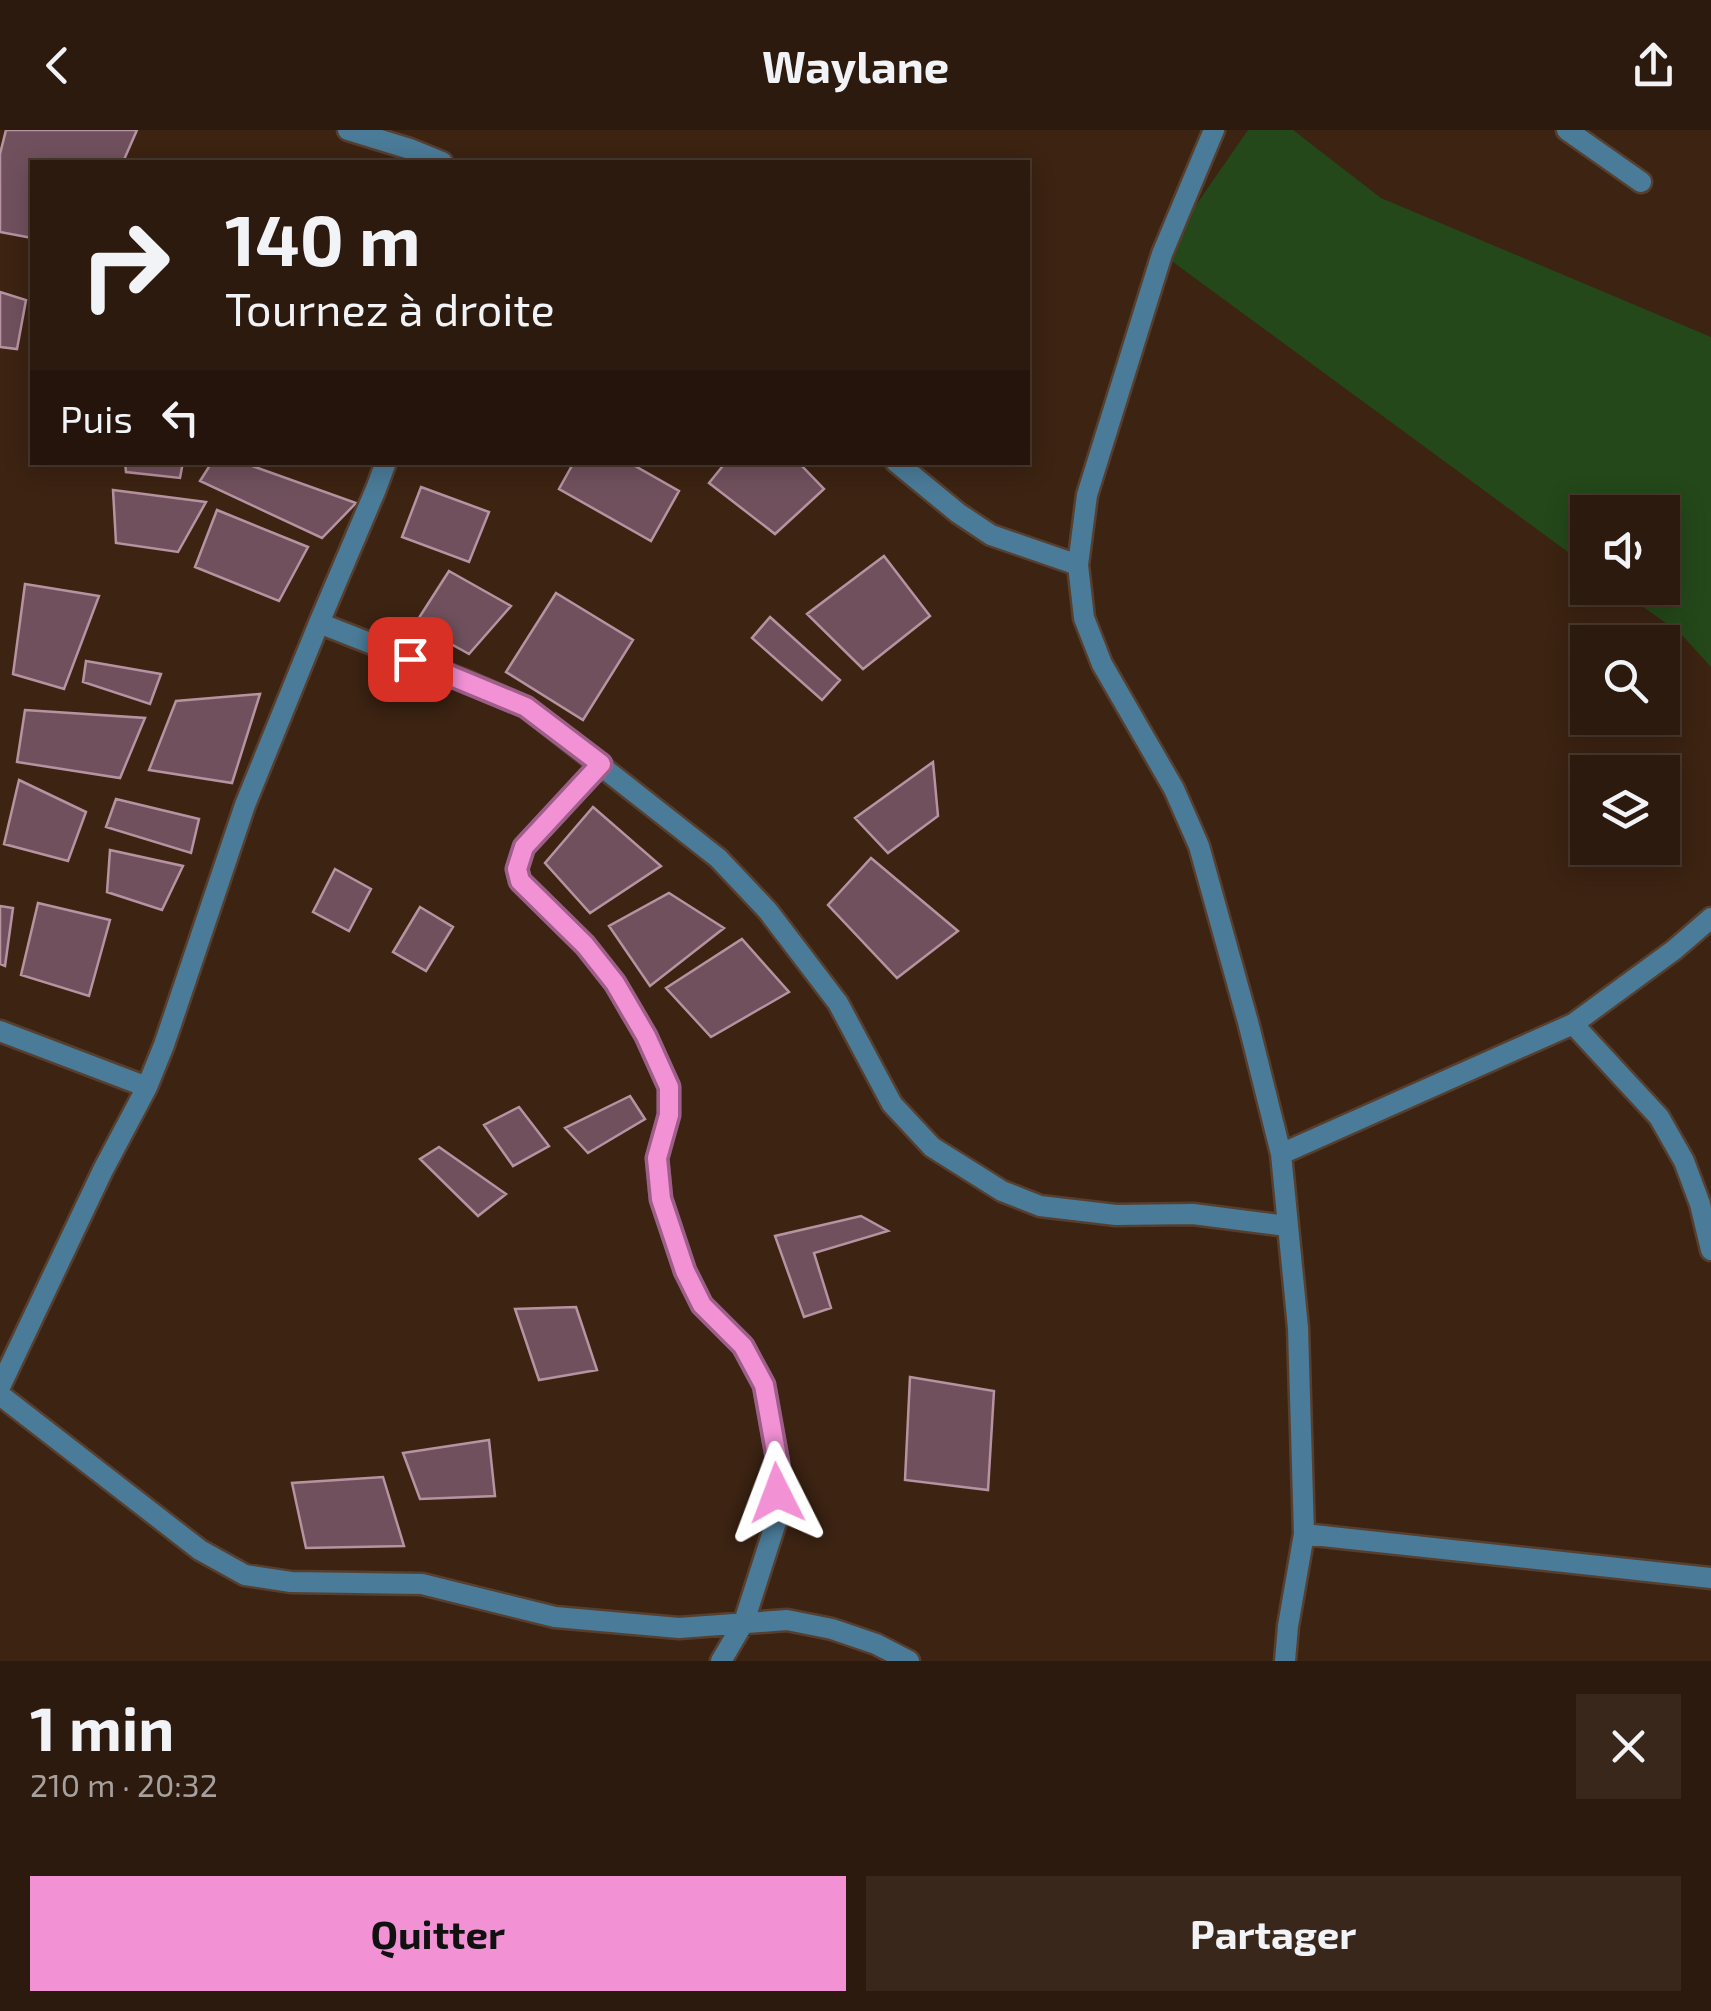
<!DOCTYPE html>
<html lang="fr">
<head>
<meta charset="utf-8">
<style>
  :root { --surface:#2d1a0e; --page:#39271c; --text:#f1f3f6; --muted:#a7a19e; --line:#48382e; --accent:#f391d5 }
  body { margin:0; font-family:"Exo 2",sans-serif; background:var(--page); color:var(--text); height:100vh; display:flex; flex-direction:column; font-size:38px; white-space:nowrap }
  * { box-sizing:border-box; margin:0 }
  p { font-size:32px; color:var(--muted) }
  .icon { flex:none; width:55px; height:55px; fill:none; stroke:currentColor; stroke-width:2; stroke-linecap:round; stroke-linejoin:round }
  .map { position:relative; height:1531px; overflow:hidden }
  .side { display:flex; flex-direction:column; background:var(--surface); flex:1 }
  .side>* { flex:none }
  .banner { position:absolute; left:30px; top:30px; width:1000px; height:305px; border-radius:0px; box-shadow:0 5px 25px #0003,0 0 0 2px var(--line); background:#2d1a0e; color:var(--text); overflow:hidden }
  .controls { position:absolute; left:1570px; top:365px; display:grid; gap:20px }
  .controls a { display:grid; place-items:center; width:110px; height:110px; border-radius:0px; background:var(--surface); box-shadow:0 5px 25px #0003,0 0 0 2px var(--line); font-size:50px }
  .pin { position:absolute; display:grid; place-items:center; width:85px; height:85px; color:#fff; margin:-42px; border-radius:20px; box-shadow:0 5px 15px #0006 }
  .me { position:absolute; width:110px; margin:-55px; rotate:357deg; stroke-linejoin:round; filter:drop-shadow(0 0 8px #0008) }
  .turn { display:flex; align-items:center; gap:35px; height:210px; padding:0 30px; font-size:45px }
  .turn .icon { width:130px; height:130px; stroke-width:2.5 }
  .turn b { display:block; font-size:70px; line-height:85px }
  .then { display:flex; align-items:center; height:95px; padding:0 30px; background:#0003; gap:20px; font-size:38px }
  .round { display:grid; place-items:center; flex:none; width:105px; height:105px; border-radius:0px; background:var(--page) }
  .head { display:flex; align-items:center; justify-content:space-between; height:170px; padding:0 30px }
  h1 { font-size:60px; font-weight:700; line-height:75px }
  .primary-button { display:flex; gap:20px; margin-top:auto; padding:20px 30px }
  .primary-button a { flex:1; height:115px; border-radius:0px; background:var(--accent); color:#111; font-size:40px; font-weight:700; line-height:115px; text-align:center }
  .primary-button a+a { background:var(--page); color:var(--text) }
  header { display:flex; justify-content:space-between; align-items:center; height:130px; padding:0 30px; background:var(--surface); font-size:45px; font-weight:700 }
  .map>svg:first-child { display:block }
  .green { fill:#24481a }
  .building { fill:#70505d; stroke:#b793a2; stroke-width:2.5 }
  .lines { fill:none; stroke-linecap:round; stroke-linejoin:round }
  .street-casing { stroke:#573f2f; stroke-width:25 }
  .street { stroke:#4a7b98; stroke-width:20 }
  .route-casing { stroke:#9e5e8a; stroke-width:25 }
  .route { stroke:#f391d5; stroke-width:18 }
</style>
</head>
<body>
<header><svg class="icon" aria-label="back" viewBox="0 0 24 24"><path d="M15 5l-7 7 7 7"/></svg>Waylane<svg class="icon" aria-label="share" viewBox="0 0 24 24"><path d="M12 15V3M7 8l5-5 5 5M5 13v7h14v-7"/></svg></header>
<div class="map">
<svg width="1711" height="1531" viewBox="0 0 1711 1531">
  <rect width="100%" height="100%" fill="#3c2312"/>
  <path class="green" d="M1248,0H1293L1381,68L1711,207V537L1681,504L1617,458H1662V382H1588L1587,436L1162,124Z"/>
  <path class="building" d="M6,0H137L123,32H32V108L0,102V24Z
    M0,162L26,170L17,219L0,217Z
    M125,332H183L180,348L126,342Z
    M212,332H241L356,373L322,408L200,351Z
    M574,332H628L679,361L651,411L559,359Z
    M726,332H798L824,359L775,404L709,353Z
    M421,357L489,382L469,432L402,407Z
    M113,360L206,372L178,422L116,413Z
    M217,380L308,417L279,471L195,437Z
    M884,426L930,486L863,539L807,484Z
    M449,441L511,476L469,524L415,494Z
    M25,454L99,466L64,559L13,544Z
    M556,463L633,510L583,590L506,542Z
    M770,487L840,550L822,570L752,508Z
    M86,531L161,544L150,574L83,552Z
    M260,564L232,653L149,640L176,571Z
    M25,580L145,588L120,648L17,632Z
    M933,632L938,686L888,723L855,688Z
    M19,650L86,682L68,731L4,714Z
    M116,669L199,689L191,723L106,697Z
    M593,677L661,736L590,783L545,733Z
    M110,720L183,736L162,780L107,762Z
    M871,728L958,801L897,848L828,775Z
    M335,739L371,759L349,801L313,782Z
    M669,763L724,798L650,856L609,796Z
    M38,773L110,790L89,866L21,845Z
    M0,776L13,778L5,836L0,834Z
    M420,777L453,797L426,841L393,822Z
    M742,809L789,862L711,907L666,858Z
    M630,966L645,989L588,1023L565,998Z
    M519,977L549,1016L513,1036L484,995Z
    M439,1017L506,1064L478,1086L420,1029Z
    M861,1086L888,1101L814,1123L831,1178L804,1187L775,1106Z
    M576,1177L597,1240L539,1250L515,1179Z
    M910,1247L994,1261L988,1360L905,1350Z
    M489,1310L495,1366L420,1369L403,1323Z
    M383,1347L404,1416L306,1418L292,1353Z"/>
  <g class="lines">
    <defs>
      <path id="street" d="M348,0L410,19L442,32
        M1214,0L1162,124L1087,365L1078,435L1084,488L1102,534L1174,659L1199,716L1248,892L1281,1024L1298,1198L1304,1404L1288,1496L1285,1531
        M1567,0L1641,52
        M896,332L958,383L991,405L1078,435
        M319,493L471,553L526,577L718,728L768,781L838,873L892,974L932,1017L1002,1061L1040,1076L1116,1085L1193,1084L1287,1096
        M601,634L524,717L517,739L520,751L585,815L615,853L646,906L669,957V985L657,1029L661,1069L685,1141L702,1175L743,1216L764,1255L778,1333L776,1392L744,1492L721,1531
        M1573,894L1659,987L1684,1031L1700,1074L1711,1120
        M0,901L147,957
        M1281,1024L1573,894L1674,820L1711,788
        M0,1257L103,1040L147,957L164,915L245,675L319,493L376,359L386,332
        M0,1265L200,1420L245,1445L291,1452L422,1454L555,1487L679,1498L787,1490L832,1499L876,1514L909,1531
        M1304,1404L1711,1448"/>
    </defs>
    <use href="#street" class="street-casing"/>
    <use href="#street" class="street"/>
  </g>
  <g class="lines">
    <defs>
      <path id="route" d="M410,529L526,577L601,634L524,717L517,739L520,751L585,815L615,853L646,906L669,957V985L657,1028L661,1069L685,1141L702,1175L743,1216L764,1255L778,1333L777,1363"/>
    </defs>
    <use href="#route" class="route-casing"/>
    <use href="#route" class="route"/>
  </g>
</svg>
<div class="controls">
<a><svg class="icon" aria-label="sound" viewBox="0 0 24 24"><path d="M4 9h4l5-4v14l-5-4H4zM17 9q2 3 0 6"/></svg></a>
<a><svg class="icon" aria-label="search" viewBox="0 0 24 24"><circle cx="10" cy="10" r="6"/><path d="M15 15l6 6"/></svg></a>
<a><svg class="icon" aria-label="layers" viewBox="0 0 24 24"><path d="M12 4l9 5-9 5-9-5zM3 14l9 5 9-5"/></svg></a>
</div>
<div class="pin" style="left:410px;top:529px;background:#d93025"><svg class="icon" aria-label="arrive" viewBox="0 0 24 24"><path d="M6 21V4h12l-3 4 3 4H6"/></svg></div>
<svg class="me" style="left:777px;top:1363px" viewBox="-20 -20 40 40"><path d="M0-17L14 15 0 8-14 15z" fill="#f391d5" stroke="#fff" stroke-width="4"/></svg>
<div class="banner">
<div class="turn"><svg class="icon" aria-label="right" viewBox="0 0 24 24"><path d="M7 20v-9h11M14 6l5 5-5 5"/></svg><div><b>140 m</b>Tournez à droite</div></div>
<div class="then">Puis<svg class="icon" aria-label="left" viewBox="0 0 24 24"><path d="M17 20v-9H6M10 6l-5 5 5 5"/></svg></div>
</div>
</div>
<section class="side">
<div class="head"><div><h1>1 min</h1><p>210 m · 20:32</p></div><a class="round"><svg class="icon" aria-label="close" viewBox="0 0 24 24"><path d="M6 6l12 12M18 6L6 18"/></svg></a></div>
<div class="primary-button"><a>Quitter</a><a>Partager</a></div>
</section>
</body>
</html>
